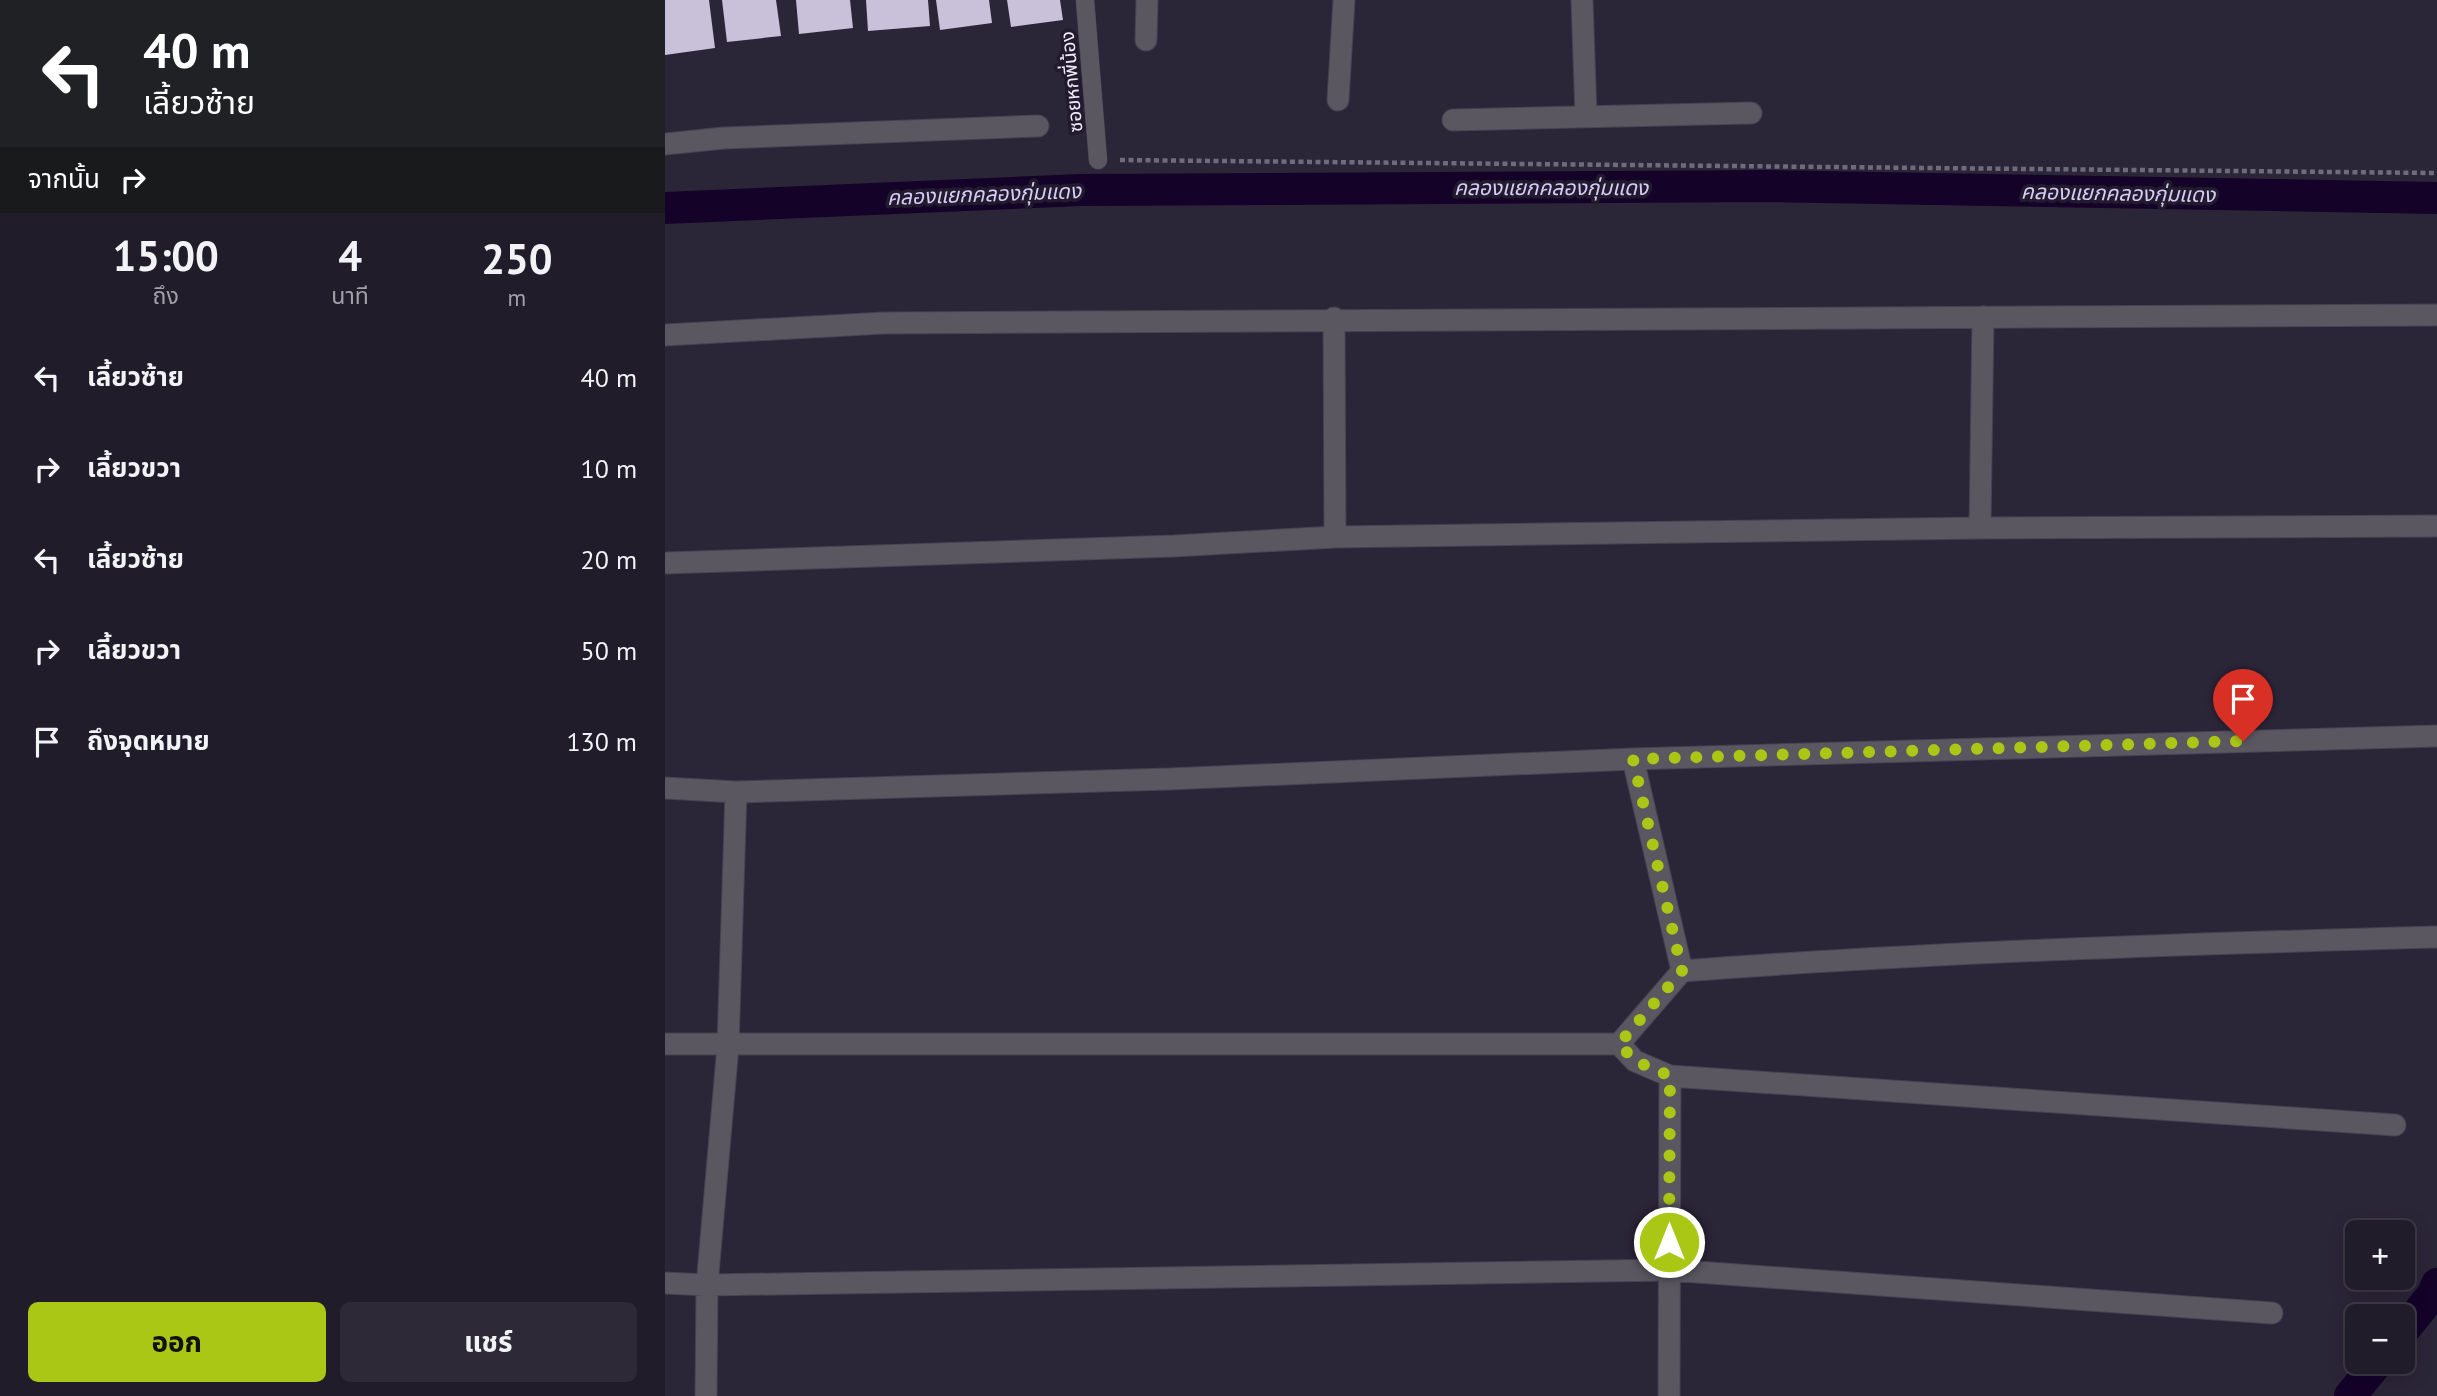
<!DOCTYPE html>
<html lang="th">
<head>
<meta charset="utf-8">
<style>
  :root { --surface:#201c2a; --page:#2d2936; --text:#f1f3f6; --muted:#a2a1a8; --line:#3d3a47; --accent:#abc716 }
  body { margin:0; font-family:"PT Sans","Noto Sans Thai",sans-serif; background:var(--page); color:var(--text); height:100vh; display:flex; flex-direction:column; font-size:26px; white-space:nowrap }
  * { box-sizing:border-box; margin:0 }
  p { font-size:23px; color:var(--muted) }
  .icon { flex:none; width:38px; height:38px; fill:none; stroke:currentColor; stroke-width:2; stroke-linecap:round; stroke-linejoin:round }
  .map { position:relative; flex:1; overflow:hidden }
  .panel { display:flex; flex-direction:column; background:var(--surface); width:665px }
  .panel>* { flex:none }
  .banner { background:#202124; color:#fff; overflow:hidden }
  .tools { position:absolute; left:1680px; top:1220px; display:grid; gap:14px }
  .tools a { display:grid; place-items:center; width:70px; height:70px; border-radius:10px; background:var(--surface); box-shadow:0 4px 18px #0003,0 0 0 2px var(--line); font-size:35px }
  .pin { position:absolute; display:grid; place-items:center; width:60px; height:60px; color:#fff; margin:-72px -30px; border-radius:50% 50% 50% 0; rotate:-45deg; box-shadow:0 0 7px #0007 }
  .pin .icon { rotate:45deg }
  .me { position:absolute; width:77px; margin:-38px; rotate:0deg; stroke-linejoin:round; filter:drop-shadow(0 0 5px #0008) }
  .turn { display:flex; align-items:center; gap:24px; height:147px; padding:0 28px; font-size:32px }
  .turn .icon { width:91px; height:91px; stroke-width:2.5 }
  .turn b { display:block; font-size:49px; line-height:60px }
  .then { display:flex; align-items:center; height:66px; padding:0 28px; background:#0003; gap:14px; font-size:26px }
  .eta { display:flex; justify-content:space-evenly; align-items:center; height:119px; text-align:center }
  .eta b { font-size:42px; font-weight:700; line-height:49px }
  .primary-button { display:flex; gap:14px; margin-top:auto; padding:14px 28px }
  .primary-button a { flex:1; height:80px; border-radius:10px; background:var(--accent); color:#111; font-size:28px; font-weight:700; line-height:80px; text-align:center }
  .primary-button a+a { background:var(--page); color:var(--text) }
  ul { padding:0; list-style:none }
  li { display:flex; align-items:center; gap:21px; height:91px; padding:0 28px }
  li div { flex:1 }
  li b { display:block; font-size:26px }
  li em { font-style:normal }
  main { display:flex; flex:1; min-height:0 }
  .map>svg:first-child { display:block }
  .lines { fill:none; stroke-linecap:round; stroke-linejoin:round }
  .canal { stroke:#140229; stroke-width:32 }
  .building { fill:#c9c1da }
  .service-casing { stroke:#464153; stroke-width:19 }
  .minor-casing { stroke:#464153; stroke-width:23 }
  .path { stroke:#706b7c; stroke-width:4.5; stroke-dasharray:5 3.5; stroke-linecap:butt }
  .service { stroke:#5a5761; stroke-width:18 }
  .minor { stroke:#5a5761; stroke-width:21 }
  .route { stroke:#abc716; stroke-width:12; stroke-dasharray:0 21.6 }
  .labels { text-anchor:middle; dominant-baseline:central; stroke-width:7; stroke-linejoin:round; paint-order:stroke }
  .street-label { font-size:19px; fill:#efecf9; stroke:#211b2d }
  .water-label { font-size:21px; font-style:italic; fill:#d9cbf8; stroke:#211b2d }
</style>
</head>
<body>
<main>
<section class="panel">
<div class="banner">
<div class="turn"><svg class="icon" aria-label="left" viewBox="0 0 24 24"><path d="M17 20v-9H6M10 6l-5 5 5 5"/></svg><div><b>40 m</b>เลี้ยวซ้าย</div></div>
<div class="then">จากนั้น<svg class="icon" aria-label="right" viewBox="0 0 24 24"><path d="M7 20v-9h11M14 6l5 5-5 5"/></svg></div>
</div>
<div class="eta">
<div><b>15:00</b><p>ถึง</p></div>
<div><b>4</b><p>นาที</p></div>
<div><b>250</b><p>m</p></div>
</div>
<ul>
<li><svg class="icon" aria-label="left" viewBox="0 0 24 24"><path d="M17 20v-9H6M10 6l-5 5 5 5"/></svg><div><b>เลี้ยวซ้าย</b></div><em>40 m</em></li>
<li><svg class="icon" aria-label="right" viewBox="0 0 24 24"><path d="M7 20v-9h11M14 6l5 5-5 5"/></svg><div><b>เลี้ยวขวา</b></div><em>10 m</em></li>
<li><svg class="icon" aria-label="left" viewBox="0 0 24 24"><path d="M17 20v-9H6M10 6l-5 5 5 5"/></svg><div><b>เลี้ยวซ้าย</b></div><em>20 m</em></li>
<li><svg class="icon" aria-label="right" viewBox="0 0 24 24"><path d="M7 20v-9h11M14 6l5 5-5 5"/></svg><div><b>เลี้ยวขวา</b></div><em>50 m</em></li>
<li><svg class="icon" aria-label="arrive" viewBox="0 0 24 24"><path d="M6 21V4h12l-3 4 3 4H6"/></svg><div><b>ถึงจุดหมาย</b></div><em>130 m</em></li>
</ul>
<div class="primary-button"><a>ออก</a><a>แชร์</a></div>
</section>
<div class="map">
<svg width="1772" height="1396" viewBox="0 0 1772 1396">
  <rect width="100%" height="100%" fill="#2b2538"/>
  <g class="lines">
    <path class="canal" d="M0,208L416,190L1105,186L1772,198
      M1738,1331L1768,1294L1772,1284
      M1685,1396L1713,1362"/>
  </g>
  <path class="building" d="M0,0H44L50,48L0,55Z
    M57,0H111L116,36L62,42Z
    M131,0H185L188,28L134,34Z
    M201,0H263L265,26L203,31Z
    M271,0H324L327,23L275,30Z
    M342,0H395L398,20L346,27Z"/>
  <g class="lines">
    <defs>
      <path id="service" d="M420,0L433,160"/>
      <path id="minor" d="M917,0L921,115
        M481,40L482,0
        M673,100L679,0
        M788,120L1086,113
        M0,144L59,138L373,126
        M669,318L670,537
        M0,335L219,323L1772,315
        M1315,528L1318,317
        M0,563L509,546L670,537L1315,528L1772,526
        M968,759L1017,971
        M0,788L71,792L504,779L968,759L1772,736
        M0,1044H954L1017,971C1268,952 1520,944 1772,937
        M954,1044L970,1061L1005,1076L1730,1125
        M0,1283L42,1285L1004,1270L1607,1313
        M41,1396L42,1285L63,1046L71,792
        M1004,1396L1005,1076"/>
    </defs>
    <use href="#service" class="service-casing"/>
    <use href="#minor" class="minor-casing"/>
    <path class="path" d="M455,160L1772,173"/>
    <use href="#service" class="service"/>
    <use href="#minor" class="minor"/>
  </g>
  <g class="lines">
    <path class="route" d="M1004,1242L1005,1076L970,1061L954,1044L1017,971L968,759L1578,741"/>
  </g>
  <g class="labels">
    <g class="street-label">
      <text transform="translate(406 82) rotate(-95)">ซอยหกพี่น้อง</text>
    </g>
    <g class="water-label">
      <text x="886" y="187">คลองแยกคลองกุ่มแดง</text>
      <text transform="translate(1453 193) rotate(1)">คลองแยกคลองกุ่มแดง</text>
      <text transform="translate(319 194) rotate(-2)">คลองแยกคลองกุ่มแดง</text>
    </g>
  </g>
</svg>
<div class="tools">
<a>+</a>
<a>−</a>
</div>
<div class="pin" style="left:1578px;top:741px;background:#d93025"><svg class="icon" aria-label="arrive" viewBox="0 0 24 24"><path d="M6 21V4h12l-3 4 3 4H6"/></svg></div>
<svg class="me" style="left:1004px;top:1242px" viewBox="-20 -20 40 40"><circle r="17" fill="#abc716" stroke="#fff" stroke-width="3"/><path d="M0-11L8 9 0 5-8 9z" fill="#fff"/></svg>
</div>
</main>
</body>
</html>
